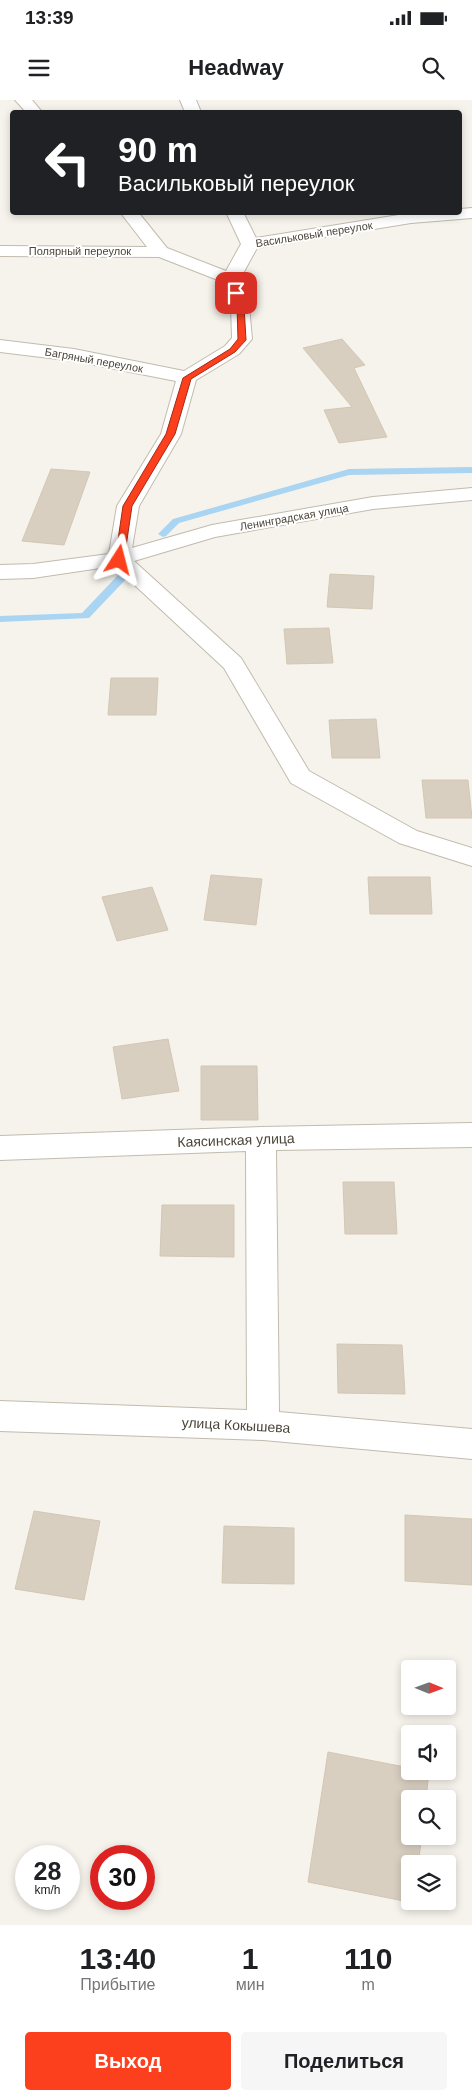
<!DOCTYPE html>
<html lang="ru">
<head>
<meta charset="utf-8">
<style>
  :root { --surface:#fff; --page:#f6f6f6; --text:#202124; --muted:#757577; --accent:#fc3f1d }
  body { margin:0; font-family:Arial,sans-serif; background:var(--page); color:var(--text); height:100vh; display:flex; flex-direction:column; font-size:19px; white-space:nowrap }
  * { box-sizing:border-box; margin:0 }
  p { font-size:16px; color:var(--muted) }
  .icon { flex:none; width:28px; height:28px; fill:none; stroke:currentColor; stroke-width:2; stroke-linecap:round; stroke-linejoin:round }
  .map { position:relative; height:1825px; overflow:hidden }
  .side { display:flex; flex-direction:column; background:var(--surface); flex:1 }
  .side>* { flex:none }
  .guide { position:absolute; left:10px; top:10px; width:452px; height:105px; border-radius:5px; box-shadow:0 2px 8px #0003; background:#202124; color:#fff; overflow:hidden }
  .needle { width:32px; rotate:91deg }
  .buttons { position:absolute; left:401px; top:1560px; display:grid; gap:10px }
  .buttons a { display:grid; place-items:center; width:55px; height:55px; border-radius:5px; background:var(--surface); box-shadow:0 2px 8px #0003; font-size:25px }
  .speed { position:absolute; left:15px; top:1745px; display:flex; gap:10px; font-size:25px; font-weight:700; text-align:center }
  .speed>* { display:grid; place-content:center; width:65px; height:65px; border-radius:50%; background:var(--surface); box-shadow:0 2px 8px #0003; line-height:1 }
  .speed small { font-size:12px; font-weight:400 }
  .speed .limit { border:8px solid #d22; background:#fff; color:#111 }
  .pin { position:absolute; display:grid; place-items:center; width:42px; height:42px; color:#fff; margin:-21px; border-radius:10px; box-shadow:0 2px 8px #0006 }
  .me { position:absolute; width:55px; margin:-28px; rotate:9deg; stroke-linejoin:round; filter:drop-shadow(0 0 4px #0008) }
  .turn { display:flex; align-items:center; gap:18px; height:105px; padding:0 25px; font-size:22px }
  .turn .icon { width:65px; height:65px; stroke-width:2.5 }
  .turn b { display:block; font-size:35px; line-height:42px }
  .eta { display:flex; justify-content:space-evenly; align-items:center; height:85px; text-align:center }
  .eta b { font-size:30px; font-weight:600; line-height:35px }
  .primary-button { display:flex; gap:10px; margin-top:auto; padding:10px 25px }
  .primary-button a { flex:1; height:58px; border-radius:5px; background:var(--accent); color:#fff; font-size:20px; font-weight:600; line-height:58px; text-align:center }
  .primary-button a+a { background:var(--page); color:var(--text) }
  .status { display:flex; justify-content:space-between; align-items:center; height:35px; padding:0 25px; background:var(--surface); direction:ltr }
  .status svg { height:14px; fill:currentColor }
  header { display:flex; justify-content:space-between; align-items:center; height:65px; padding:0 25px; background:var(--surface); font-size:22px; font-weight:600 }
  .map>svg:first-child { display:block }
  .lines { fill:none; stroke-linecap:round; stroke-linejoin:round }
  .stream { fill:#a9d4f2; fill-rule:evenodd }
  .building { fill:#d8cfc1; stroke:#d3c7b4 }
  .minor-casing { stroke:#c2bbae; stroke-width:2 }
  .minor { fill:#fff; fill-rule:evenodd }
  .route { fill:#fc3f1d; stroke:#a42913 }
  .labels { text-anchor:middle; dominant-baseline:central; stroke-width:4; stroke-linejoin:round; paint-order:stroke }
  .far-street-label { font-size:11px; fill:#4b4439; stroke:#fff }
  .street-label { font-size:14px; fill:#4b4439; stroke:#fff }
</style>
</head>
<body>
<div class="status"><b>13:39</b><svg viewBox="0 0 49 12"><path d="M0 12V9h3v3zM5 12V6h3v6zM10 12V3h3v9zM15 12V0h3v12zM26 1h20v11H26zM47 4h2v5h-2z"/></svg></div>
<header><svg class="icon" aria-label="menu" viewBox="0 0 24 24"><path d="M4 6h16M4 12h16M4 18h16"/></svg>Headway<svg class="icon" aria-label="search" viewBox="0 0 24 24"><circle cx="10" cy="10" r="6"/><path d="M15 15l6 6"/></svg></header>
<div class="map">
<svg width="472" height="1825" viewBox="0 0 472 1825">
  <rect width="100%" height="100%" fill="#f6f3ec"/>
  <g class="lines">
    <path class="stream" d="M472,367V373L349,375L179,423L166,436L163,437L158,434L173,419L349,369Z
      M124,472L128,473V477L89,518L0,522V516L82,513L120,473Z"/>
  </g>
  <path class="building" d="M342,239L365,265L354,268L387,337L339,343L324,310L352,307L303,248Z
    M51,369L90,372L64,445L22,441Z
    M330,474L374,476L372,509L327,507Z
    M329,528L333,563L287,564L284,529Z
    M111,578H158L156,615H108Z
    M376,619L380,658H332L329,620Z
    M422,680H468L472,718H426Z
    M211,775L262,779L256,825L204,820Z
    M368,777H430L432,814H370Z
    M152,787L168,830L117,841L102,797Z
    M168,939L179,991L122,999L113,947Z
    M201,966H257L258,1020H201Z
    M343,1082H394L397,1134H345Z
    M162,1105H234V1157L160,1156Z
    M337,1244L402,1245L405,1294L338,1293Z
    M34,1411L100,1421L84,1500L15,1489Z
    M405,1415L472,1419V1485L405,1481Z
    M224,1426L294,1428V1484L222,1483Z
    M328,1652L410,1668V1671L429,1672L426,1699H410V1736H422L418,1764H410V1801H414V1803L308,1782Z"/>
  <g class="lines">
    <defs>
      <path id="minor" d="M15,0H32L42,12H26Z
        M180,0H196L201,12H185Z
        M472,108V118L411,123L257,148L240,179L249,206L252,239L239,254L196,280L181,334L139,406L132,448L212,425L373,397L472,388V400L373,409L215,437L134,461L241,558L309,671L417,731L472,748V766L399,743L291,683L224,568L114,466L33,478L0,479V465L33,464L109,454L117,406L161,334L176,281L74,261L0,252V240L74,249L184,271L225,246L232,238L231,206L223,182L159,157L0,156V146L147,147L120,112H138L167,148L226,171L241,144L226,112H243L256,138L411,113L460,112V109Z
        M472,1023V1047L276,1050L279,1312L472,1329V1359L263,1340L0,1331V1301L247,1310L246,1051L0,1060V1036L261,1027Z"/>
    </defs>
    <use href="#minor" class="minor-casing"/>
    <use href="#minor" class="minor"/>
  </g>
  <path class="route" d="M233,191H239L244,206L246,240L235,252L191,279L175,334L132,406L124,460L119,462L116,461L115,460L123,406L166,334L183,278L230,249L238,239L237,206Z"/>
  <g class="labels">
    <g class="far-street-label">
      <text transform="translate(314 134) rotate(-9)">Васильковый переулок</text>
      <text x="80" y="151">Полярный переулок</text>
      <text transform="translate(94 260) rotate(10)">Багряный переулок</text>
      <text transform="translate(294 417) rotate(-10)">Ленинградская улица</text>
    </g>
    <g class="street-label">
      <text transform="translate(236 1040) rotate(-2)">Каясинская улица</text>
      <text transform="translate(236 1325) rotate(3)">улица Кокышева</text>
    </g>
  </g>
</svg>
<div class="buttons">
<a><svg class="needle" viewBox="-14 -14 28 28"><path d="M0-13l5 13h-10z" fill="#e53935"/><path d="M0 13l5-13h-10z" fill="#757577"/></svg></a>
<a><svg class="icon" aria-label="sound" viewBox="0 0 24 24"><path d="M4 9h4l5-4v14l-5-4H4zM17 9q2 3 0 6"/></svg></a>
<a><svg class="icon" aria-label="search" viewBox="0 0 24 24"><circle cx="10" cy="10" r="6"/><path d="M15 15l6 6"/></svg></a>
<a><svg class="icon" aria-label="layers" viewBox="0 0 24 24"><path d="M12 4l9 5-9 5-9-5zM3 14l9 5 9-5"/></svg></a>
</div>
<div class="speed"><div>28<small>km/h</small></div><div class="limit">30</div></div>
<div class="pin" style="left:236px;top:193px;background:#d93025"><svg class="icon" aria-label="arrive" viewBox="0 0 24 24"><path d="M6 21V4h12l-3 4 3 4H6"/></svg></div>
<svg class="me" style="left:119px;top:460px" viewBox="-20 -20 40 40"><path d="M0-17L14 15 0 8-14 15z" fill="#fc3f1d" stroke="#fff" stroke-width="4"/></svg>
<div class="guide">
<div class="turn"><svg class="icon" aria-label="left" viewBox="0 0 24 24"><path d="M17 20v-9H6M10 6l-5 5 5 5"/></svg><div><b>90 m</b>Васильковый переулок</div></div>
</div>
</div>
<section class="side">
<div class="eta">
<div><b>13:40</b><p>Прибытие</p></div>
<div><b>1</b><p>мин</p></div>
<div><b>110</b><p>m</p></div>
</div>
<div class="primary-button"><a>Выход</a><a>Поделиться</a></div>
</section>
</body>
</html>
